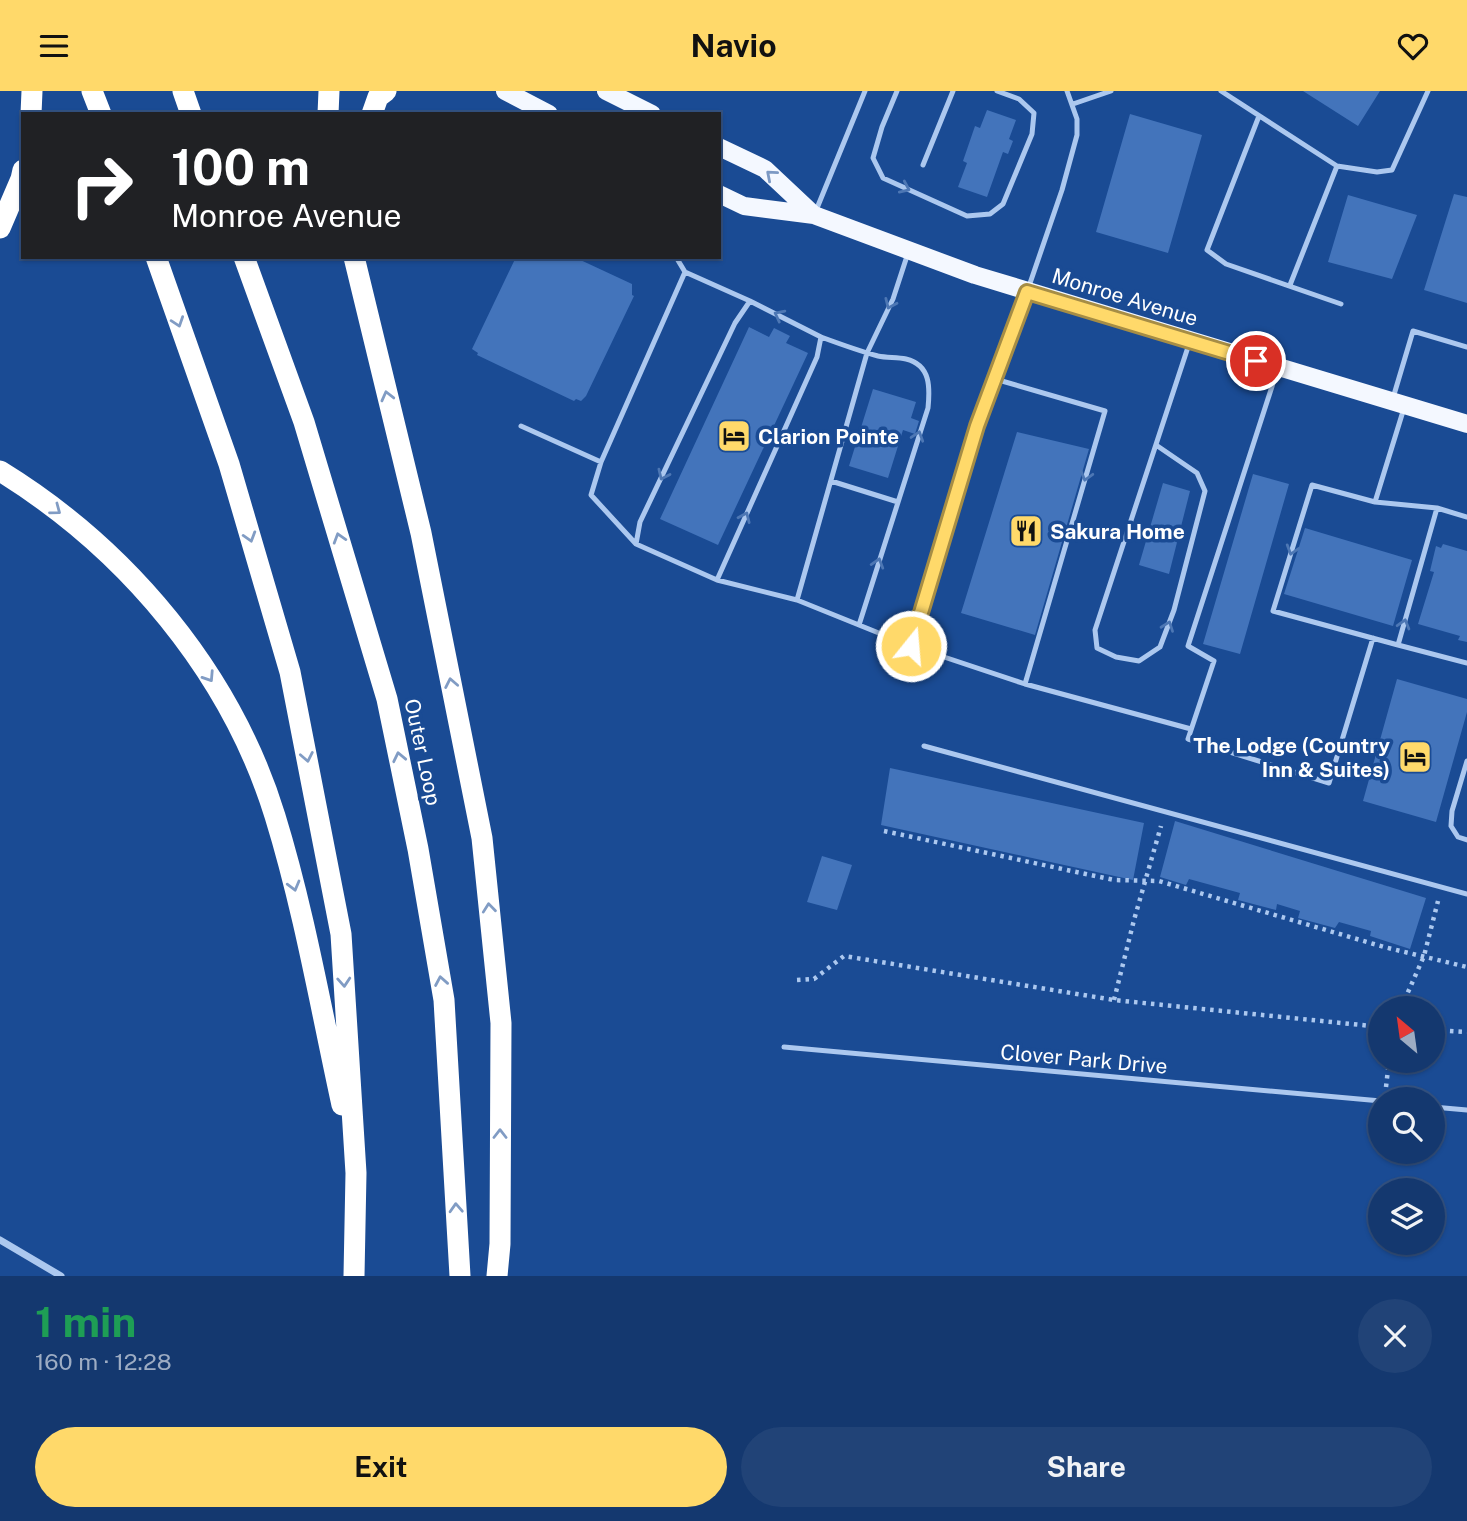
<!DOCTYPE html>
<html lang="en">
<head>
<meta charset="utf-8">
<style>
  :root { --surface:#14386f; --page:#214377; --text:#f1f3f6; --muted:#9dacc3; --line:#335282; --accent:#ffd96a }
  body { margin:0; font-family:"Public Sans",sans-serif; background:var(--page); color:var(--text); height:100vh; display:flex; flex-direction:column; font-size:26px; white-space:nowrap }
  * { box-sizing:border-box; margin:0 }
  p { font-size:23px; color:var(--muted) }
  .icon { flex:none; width:38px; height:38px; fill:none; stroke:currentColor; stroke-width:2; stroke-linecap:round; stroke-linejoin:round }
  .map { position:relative; height:1185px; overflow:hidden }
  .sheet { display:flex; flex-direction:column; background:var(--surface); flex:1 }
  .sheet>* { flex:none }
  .guide { position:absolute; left:21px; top:21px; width:700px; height:147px; border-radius:0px; box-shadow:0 2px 5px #0004,0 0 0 2px var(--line); background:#202124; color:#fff; overflow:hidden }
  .needle { width:46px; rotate:331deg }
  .buttons { position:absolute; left:1368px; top:905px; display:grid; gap:14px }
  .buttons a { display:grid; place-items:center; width:77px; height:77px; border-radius:50%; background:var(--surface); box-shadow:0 2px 5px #0004,0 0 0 2px var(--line); font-size:35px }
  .pin { position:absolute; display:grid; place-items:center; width:60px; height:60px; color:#fff; margin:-30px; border:4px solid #fff; border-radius:50%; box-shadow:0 2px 7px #0007 }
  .me { position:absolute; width:77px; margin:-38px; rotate:17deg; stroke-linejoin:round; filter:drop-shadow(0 0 5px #0008) }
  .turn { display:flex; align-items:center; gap:24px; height:147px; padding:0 35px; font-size:32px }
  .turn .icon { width:91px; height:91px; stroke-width:2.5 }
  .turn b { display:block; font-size:49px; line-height:60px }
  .round { display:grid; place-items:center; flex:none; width:74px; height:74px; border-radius:37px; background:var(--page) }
  .headline { display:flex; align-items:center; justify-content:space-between; height:119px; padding:0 35px }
  h1 { font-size:42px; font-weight:700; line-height:52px; color:#1e9e55 }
  .button { display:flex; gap:14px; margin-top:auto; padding:14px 35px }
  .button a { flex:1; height:80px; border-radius:42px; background:var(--accent); color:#111; font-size:28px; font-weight:700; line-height:80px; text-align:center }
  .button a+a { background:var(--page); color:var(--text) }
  header { display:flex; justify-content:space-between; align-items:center; height:91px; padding:0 35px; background:var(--accent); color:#111; font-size:32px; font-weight:700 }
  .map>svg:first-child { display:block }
  .building { fill:#4374bb }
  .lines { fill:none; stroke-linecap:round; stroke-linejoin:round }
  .path { stroke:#acc8ef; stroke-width:4.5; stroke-dasharray:3.5 5; stroke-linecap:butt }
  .lane { stroke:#acc8ef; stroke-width:5 }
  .street { stroke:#acc8ef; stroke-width:7 }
  .primary { stroke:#f4f8ff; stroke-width:18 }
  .highway { stroke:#fff; stroke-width:21 }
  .oneway { stroke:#7c99c4 }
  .oneway2 { stroke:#4d77b4 }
  .oneway3 { stroke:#819cc4 }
  .route-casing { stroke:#a68d45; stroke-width:18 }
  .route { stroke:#ffd96a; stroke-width:12 }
  .labels { text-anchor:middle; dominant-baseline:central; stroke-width:7; stroke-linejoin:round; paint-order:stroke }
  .street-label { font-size:21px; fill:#fff; stroke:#1a4b94 }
  .poi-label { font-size:21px; font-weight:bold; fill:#fff; stroke:#1a4b94; text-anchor:start }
</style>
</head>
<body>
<header><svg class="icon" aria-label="menu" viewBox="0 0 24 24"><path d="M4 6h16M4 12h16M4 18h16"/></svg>Navio<svg class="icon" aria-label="heart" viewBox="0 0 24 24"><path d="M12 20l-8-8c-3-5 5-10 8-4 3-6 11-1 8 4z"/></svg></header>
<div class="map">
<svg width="1467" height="1185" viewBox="0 0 1467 1185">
  <rect width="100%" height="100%" fill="#1a4b94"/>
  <path class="building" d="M1303,0H1380L1358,35Z
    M987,19L1016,29L1009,48L1013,50L1008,63L1003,61L987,106L958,96L967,72L963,70L975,35L980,37Z
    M1130,23L1202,44L1168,162L1096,141Z
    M1454,103L1467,106V212L1424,199Z
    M1348,104L1417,124L1392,188L1328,171Z
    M516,166H574L632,193V204L634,205L586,305L581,310L576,308L574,310L477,264L478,262L472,258Z
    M749,236L769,246L774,237L790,245L786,252L808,262L718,454L660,428Z
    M873,298L916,311L911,327L919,330L915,343L903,339L888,387L849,375Z
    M1017,341L1089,358L1035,544L961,522Z
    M1253,383L1289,393L1240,563L1203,553Z
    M1163,392L1190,400L1169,483L1139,474Z
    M1305,437L1412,469L1393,535L1284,503Z
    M1443,453L1467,460V551L1458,549L1460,545L1418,533L1434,481L1430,480L1436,455L1441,457Z
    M1397,588L1467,608V621L1436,731L1363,710Z
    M890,677L1144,732L1133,789L881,734Z
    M1175,730L1426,807L1410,858L1370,845L1371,840L1339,831L1335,837L1298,827L1300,820L1277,813L1276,819L1238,809L1240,802L1189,788L1186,794L1160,786Z
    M822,765L852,774L837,819L807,811Z"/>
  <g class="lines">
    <path class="path" d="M884,740L1114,789L1159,790L1384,856L1467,876
      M797,889L814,888L844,865L1114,909L1381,936
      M1114,909L1134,829L1161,735
      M1401,917L1424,865L1438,810
      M1433,939L1467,941
      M1386,996L1389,970"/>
    <path class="lane" d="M897,0L882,36L873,67L883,87L967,125L990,123L1003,113L1032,43L1034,22L1019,8L997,0
      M1067,0L1077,28V44L1062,99L1027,201L977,335L911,555L1025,593L1191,638
      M1221,0L1337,75L1290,194
      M1073,13L1111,0
      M1259,25L1207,159L1226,173L1341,213
      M923,74L953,0
      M1337,75L1377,81L1392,79L1428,0
      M815,122L865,0
      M685,181L750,210
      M821,246C840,253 859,260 878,265C887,267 897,266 906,268C931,274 930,297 928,317L859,534
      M1277,280L1188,555L1214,570L1188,648L1329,692L1373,547
      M995,288L1105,320L1025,593
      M1393,307L1413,240L1467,256
      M1404,317L1375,411L1437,417L1467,426
      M521,335L601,371L685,181L676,166
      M1156,354L1197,382L1205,400L1174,519L1160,556L1139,570L1116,566L1097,557L1095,539L1189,253
      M601,371L591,404L636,453L717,489L797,509L911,555
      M831,390L898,411
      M1375,411L1312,394L1273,520L1398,554
      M1437,417L1398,554L1467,572
      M636,453L640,431L735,232L750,210L821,246L817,266L717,489
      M797,509L867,262L893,208L908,162
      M924,655L1467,803
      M1467,670L1452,720L1451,735L1458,746L1467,749
      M784,956L1381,1010
      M1433,1016L1467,1019"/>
    <path class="street" d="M0,1149L61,1185"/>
    <path class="primary" d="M505,0L549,23
      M606,0L652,23
      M719,56L765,78L814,124
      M719,103L744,115L814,124L975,184L1467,333"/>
    <path class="highway" d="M92,0L101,23
      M183,0L191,23
      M31,23L32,0
      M328,23L329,0
      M372,23L378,6L386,0
      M0,137L21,88L23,79
      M156,166L229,373L290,581L341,843L356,1082L354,1185
      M244,166L304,331L387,608L418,758L444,909L460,1185
      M354,166L421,442L482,747L501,932L500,1153L497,1185
      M0,380C127,458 231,582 275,725C304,819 321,918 342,1014"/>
  </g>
  <defs><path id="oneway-chevron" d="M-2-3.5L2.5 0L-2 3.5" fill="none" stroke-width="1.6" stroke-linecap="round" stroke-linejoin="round" transform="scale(1.75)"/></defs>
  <use class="oneway" href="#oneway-chevron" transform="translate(771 84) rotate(-139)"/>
  <g class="oneway2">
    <use href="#oneway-chevron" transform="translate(905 97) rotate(24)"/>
    <use href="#oneway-chevron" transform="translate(890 213) rotate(114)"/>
    <use href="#oneway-chevron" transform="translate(779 224) rotate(-153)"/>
    <use href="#oneway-chevron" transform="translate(918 345) rotate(-72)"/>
    <use href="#oneway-chevron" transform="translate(663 384) rotate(115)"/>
    <use href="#oneway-chevron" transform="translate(1086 385) rotate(106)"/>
    <use href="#oneway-chevron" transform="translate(745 426) rotate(-66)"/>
    <use href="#oneway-chevron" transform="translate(1292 459) rotate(107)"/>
    <use href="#oneway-chevron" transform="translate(878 472) rotate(-73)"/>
    <use href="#oneway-chevron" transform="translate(1404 533) rotate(-74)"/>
    <use href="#oneway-chevron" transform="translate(1168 535) rotate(-70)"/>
  </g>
  <g class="oneway3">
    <use href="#oneway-chevron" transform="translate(178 231) rotate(71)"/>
    <use href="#oneway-chevron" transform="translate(387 305) rotate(-104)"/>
    <use href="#oneway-chevron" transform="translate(56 419) rotate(37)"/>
    <use href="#oneway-chevron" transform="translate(250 446) rotate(73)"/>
    <use href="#oneway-chevron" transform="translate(339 447) rotate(-107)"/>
    <use href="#oneway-chevron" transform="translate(209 586) rotate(57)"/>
    <use href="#oneway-chevron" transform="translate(451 592) rotate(-101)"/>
    <use href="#oneway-chevron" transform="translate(307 666) rotate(79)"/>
    <use href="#oneway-chevron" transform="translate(399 666) rotate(-102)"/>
    <use href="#oneway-chevron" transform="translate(294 795) rotate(75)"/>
    <use href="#oneway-chevron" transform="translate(489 817) rotate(-96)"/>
    <use href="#oneway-chevron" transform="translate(441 890) rotate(-100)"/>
    <use href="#oneway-chevron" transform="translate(344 891) rotate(86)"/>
    <use href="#oneway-chevron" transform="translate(500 1043) rotate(-90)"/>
    <use href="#oneway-chevron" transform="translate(456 1117) rotate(-93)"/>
  </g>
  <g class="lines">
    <defs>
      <path id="route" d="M911,555L977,335L1027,201L1256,270"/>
    </defs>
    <use href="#route" class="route-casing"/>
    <use href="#route" class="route"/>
  </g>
  <defs>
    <symbol id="hotel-square" viewBox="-11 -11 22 22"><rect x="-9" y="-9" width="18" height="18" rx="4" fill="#ffd96a" stroke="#1a4b94"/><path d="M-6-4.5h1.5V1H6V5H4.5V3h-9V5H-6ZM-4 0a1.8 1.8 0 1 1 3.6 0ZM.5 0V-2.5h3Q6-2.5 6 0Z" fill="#111"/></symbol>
    <symbol id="restaurant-square" viewBox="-11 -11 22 22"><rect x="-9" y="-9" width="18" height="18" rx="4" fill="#ffd96a" stroke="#1a4b94"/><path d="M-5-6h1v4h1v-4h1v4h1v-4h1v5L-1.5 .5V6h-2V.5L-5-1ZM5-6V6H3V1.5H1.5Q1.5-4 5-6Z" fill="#111"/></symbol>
  </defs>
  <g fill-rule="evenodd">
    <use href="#hotel-square" x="715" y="326" width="38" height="38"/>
    <use href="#restaurant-square" x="1007" y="421" width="38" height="38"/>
    <use href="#hotel-square" x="1396" y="647" width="38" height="38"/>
  </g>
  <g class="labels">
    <g class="street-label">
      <text transform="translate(1125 206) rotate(17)">Monroe Avenue</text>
      <text transform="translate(423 661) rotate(78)">Outer Loop</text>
      <text transform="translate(1084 968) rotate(5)">Clover Park Drive</text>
    </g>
    <g class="poi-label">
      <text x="758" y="345">Clarion Pointe</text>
      <text x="1050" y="440">Sakura Home</text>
      <text x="1390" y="654" text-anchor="end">The Lodge (Country<tspan x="1390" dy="24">Inn &amp; Suites)</tspan></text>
    </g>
  </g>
</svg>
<div class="buttons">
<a><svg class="needle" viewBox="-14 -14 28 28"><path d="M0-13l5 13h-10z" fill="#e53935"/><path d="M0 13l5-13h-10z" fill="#9dacc3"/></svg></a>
<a><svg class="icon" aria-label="search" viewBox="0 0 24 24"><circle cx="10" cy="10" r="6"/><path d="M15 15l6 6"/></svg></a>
<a><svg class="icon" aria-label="layers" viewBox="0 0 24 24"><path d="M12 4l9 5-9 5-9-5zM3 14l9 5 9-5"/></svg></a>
</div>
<div class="pin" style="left:1256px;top:270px;background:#d93025"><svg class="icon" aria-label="arrive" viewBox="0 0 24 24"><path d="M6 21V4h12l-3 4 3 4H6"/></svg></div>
<svg class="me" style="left:911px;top:555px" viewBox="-20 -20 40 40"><circle r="17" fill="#ffd96a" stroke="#fff" stroke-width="3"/><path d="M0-11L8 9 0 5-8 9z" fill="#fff"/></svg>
<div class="guide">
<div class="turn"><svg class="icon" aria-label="right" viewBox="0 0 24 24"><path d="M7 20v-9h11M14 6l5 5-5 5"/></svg><div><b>100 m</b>Monroe Avenue</div></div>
</div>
</div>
<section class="sheet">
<div class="headline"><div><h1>1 min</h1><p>160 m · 12:28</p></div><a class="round"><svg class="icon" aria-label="close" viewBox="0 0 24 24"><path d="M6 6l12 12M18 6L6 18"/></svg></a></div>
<div class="button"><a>Exit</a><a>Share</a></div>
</section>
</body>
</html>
